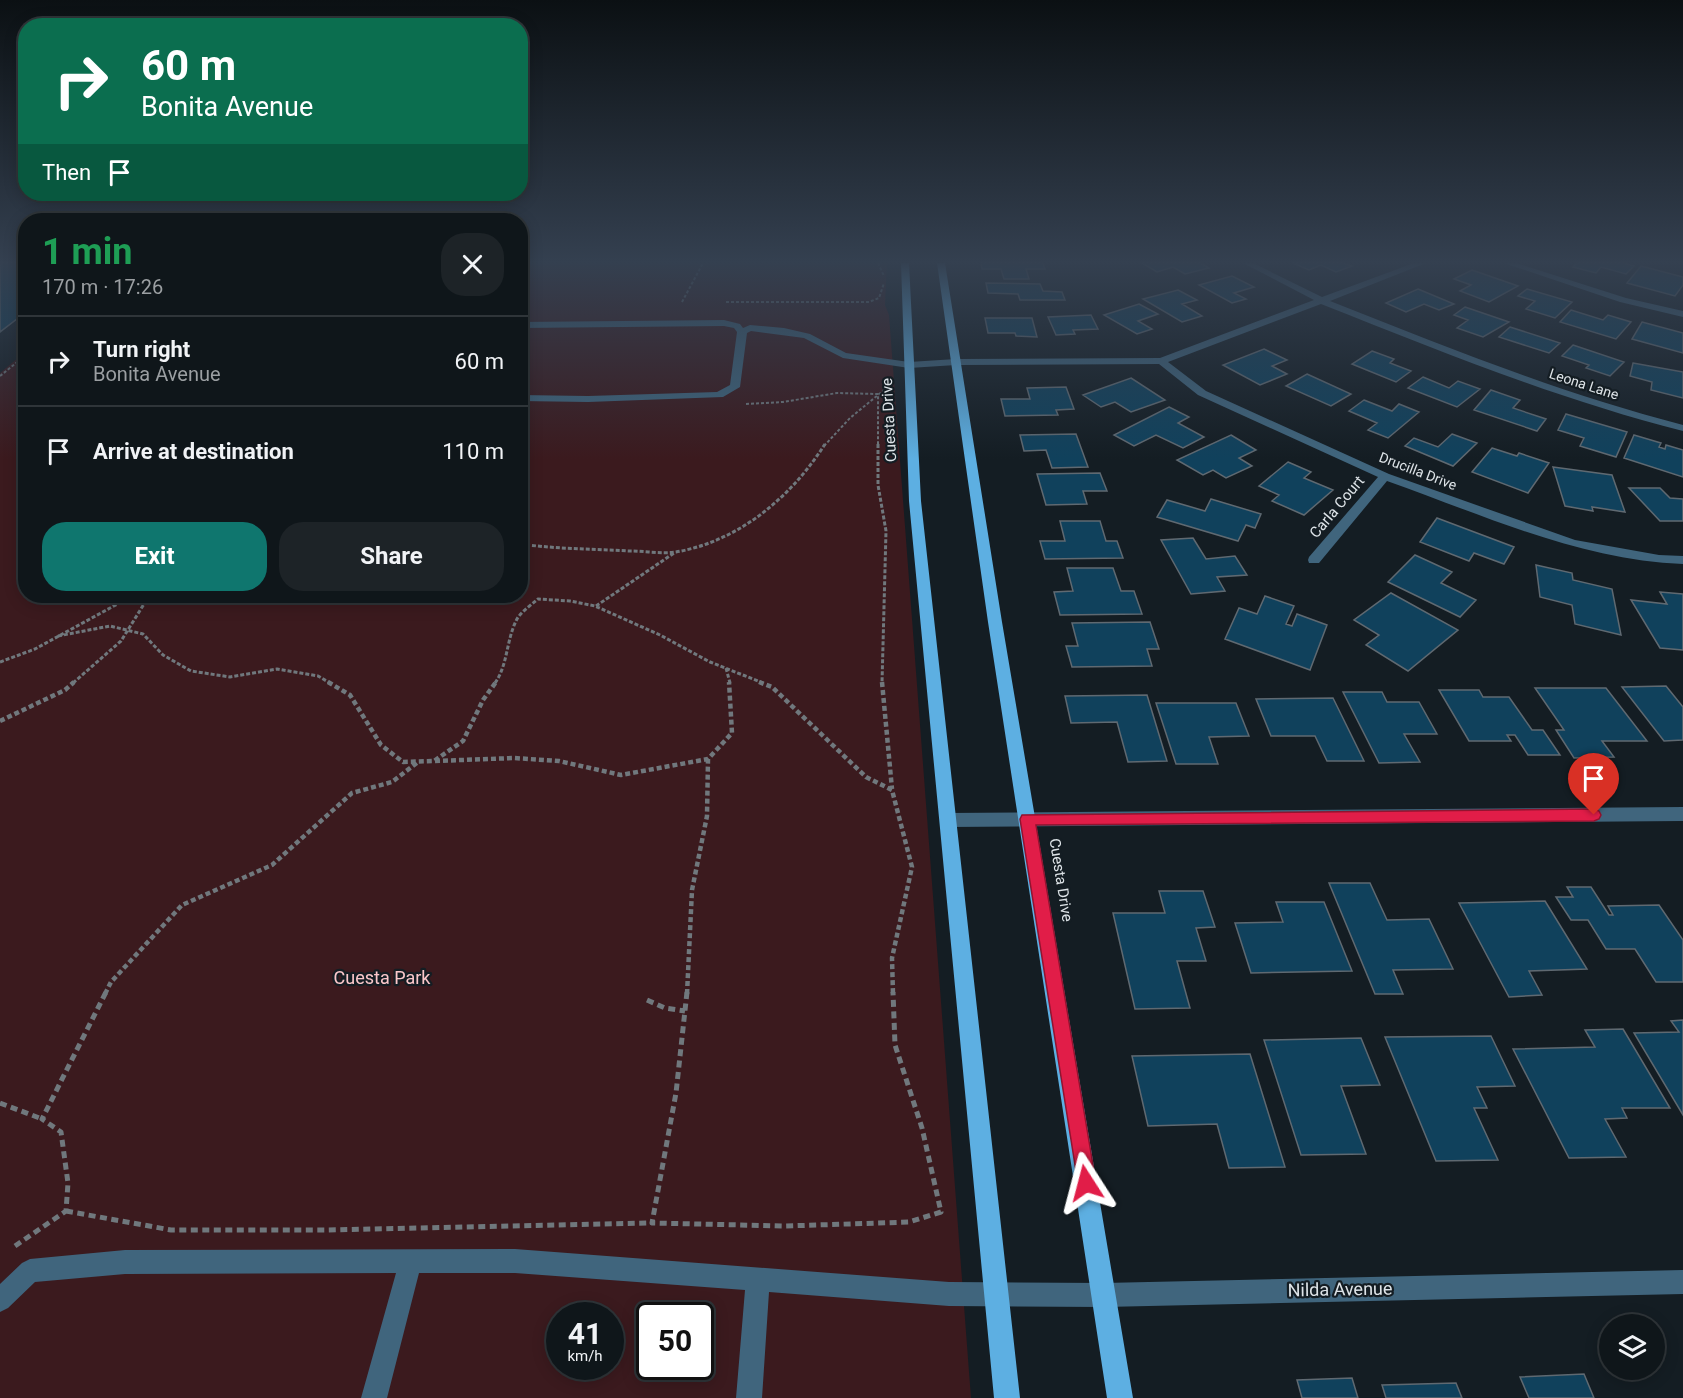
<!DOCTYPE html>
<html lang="en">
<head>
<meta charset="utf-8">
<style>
  :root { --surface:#0f161a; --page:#1d2327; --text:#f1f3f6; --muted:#9b9fa2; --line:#2f3539; --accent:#0f766e }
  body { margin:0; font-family:Roboto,sans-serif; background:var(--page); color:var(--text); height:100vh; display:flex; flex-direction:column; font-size:22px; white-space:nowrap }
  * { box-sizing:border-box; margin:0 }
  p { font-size:20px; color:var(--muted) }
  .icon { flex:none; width:33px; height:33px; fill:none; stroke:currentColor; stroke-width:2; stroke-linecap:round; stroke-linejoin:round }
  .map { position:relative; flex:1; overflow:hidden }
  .details { position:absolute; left:18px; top:213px; width:510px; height:390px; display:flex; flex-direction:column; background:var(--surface); border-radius:24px; box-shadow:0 3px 15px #0003,0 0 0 2px var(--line) }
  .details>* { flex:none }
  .top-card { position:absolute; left:18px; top:18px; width:510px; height:183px; border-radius:24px; box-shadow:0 3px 15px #0003,0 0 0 2px var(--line); background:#0b6e4f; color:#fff; overflow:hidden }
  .fabs { position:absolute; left:1599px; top:1314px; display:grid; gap:12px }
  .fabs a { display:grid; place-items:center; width:66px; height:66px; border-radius:50%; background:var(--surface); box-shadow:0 3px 15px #0003,0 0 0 2px var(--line); font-size:30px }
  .speed { position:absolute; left:546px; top:1302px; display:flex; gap:12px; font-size:30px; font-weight:700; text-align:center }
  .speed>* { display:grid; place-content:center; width:78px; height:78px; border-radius:50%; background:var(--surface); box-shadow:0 3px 15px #0003,0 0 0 2px var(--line); line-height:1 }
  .speed small { font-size:15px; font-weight:400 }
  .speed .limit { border:3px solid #111; border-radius:9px; background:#fff; color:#111 }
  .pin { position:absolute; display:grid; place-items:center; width:51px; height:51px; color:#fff; margin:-62px -26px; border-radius:50% 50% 50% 0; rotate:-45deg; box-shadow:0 0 6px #0007 }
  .pin .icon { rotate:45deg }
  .me { position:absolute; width:66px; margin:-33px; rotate:351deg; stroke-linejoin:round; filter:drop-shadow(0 0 4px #0008) }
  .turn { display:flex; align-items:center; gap:21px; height:126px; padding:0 24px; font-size:27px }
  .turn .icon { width:78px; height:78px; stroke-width:2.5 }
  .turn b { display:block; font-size:42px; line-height:51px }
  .then { display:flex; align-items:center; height:57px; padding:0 24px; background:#0003; gap:12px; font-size:22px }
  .round { display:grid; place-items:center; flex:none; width:63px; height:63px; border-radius:24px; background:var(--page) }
  .overview { display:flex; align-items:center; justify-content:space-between; height:102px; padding:0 24px }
  h1 { font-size:36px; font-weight:700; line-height:45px; color:#1e9e55 }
  .primary-button { display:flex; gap:12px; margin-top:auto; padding:12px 24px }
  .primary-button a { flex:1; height:69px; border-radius:24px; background:var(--accent); color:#fff; font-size:24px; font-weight:700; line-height:69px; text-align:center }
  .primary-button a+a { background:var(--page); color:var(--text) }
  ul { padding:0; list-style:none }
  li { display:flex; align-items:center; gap:18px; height:90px; padding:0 24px; border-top:2px solid var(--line) }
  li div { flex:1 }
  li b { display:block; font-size:22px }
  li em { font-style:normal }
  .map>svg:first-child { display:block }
  .green { fill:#3b1a1e; fill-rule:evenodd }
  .building { fill:#10415c; stroke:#5f6971; stroke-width:1.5 }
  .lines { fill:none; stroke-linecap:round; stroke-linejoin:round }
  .path-far3 { stroke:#70787d; stroke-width:2; stroke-dasharray:3 2; stroke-linecap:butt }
  .path-far2 { stroke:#70787d; stroke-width:3; stroke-dasharray:4 2; stroke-linecap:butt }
  .path-far1 { stroke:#70787d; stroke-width:4.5; stroke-dasharray:5 3; stroke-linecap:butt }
  .path { stroke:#70787d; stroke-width:5; stroke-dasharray:7 4.5; stroke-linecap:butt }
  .minor { fill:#40657d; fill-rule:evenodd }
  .major { fill:#5dafe2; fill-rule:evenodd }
  .route { fill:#e11d48; stroke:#92132f; stroke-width:1.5 }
  .labels { text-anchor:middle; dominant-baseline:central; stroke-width:4.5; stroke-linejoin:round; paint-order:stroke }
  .far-street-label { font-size:14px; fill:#dee4e8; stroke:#141d23 }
  .street-label { font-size:15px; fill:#dee4e8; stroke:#141d23 }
  .near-park-label { font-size:18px; fill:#fbc7ca; stroke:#141d23 }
  .near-street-label { font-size:18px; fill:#dee4e8; stroke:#141d23 }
</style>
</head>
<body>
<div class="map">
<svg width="1683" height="1398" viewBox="0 0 1683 1398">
  <rect width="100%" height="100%" fill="#141d23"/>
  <path class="green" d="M521,263H887L885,305L889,315L971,1398H0V373L25,352L26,596H520ZM560,1316H610V1366H560ZM650,1316H700V1366H650Z"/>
  <path class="building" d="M0,263H26V312L0,332Z
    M981,263H1043L1045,269H1026L1029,279H1004L1001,269H982Z
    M1142,263H1200L1209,268L1185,274L1173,267L1157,272Z
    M1293,263H1343L1352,266L1336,272L1321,265L1309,270Z
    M1577,263H1623L1634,266L1626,274L1601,267L1596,273L1573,267Z
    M1641,266L1683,277V285L1675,296L1627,283Z
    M1472,270L1518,286L1489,302L1460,291L1471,285L1454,279Z
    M1232,276L1254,287L1234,293L1246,299L1232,303L1199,285Z
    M986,283L1040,284L1043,291L1062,292L1065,300H1020L1018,294L988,293Z
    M1418,289L1454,304L1439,310L1424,304L1406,312L1386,303Z
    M1527,289L1572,302L1555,318L1526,309L1535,301L1518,296Z
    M1178,290L1197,300L1182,304L1202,316L1182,322L1143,299Z
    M1139,304L1158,314L1138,321L1152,329L1137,334L1104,315Z
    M1465,307L1509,322L1483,337L1457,328L1468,320L1454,315Z
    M1571,310L1603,320L1608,315L1631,322L1616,339L1560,322Z
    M1091,315L1098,329L1073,330L1075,334L1056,335L1048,317Z
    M985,318H1032L1037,337L1016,336L1015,333H988Z
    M1642,322L1683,333V353L1632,339Z
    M1510,327L1560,343L1549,353L1499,337Z
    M1573,345L1624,362L1610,376L1586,368L1589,365L1562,356Z
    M1264,349L1287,360L1272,366L1287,374L1260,385L1223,365Z
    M1372,351L1394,359L1390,363L1411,371L1396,382L1352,364Z
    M1633,363L1683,372V398L1651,390L1652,382L1630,376Z
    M1307,374L1351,394L1331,406L1286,386Z
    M1423,377L1449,388L1458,381L1480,389L1457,407L1408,388Z
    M1131,378L1165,400L1131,412L1115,402L1101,407L1083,395Z
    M1066,387L1074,409L1056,410L1058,415L1005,416L1001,399H1030L1027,388Z
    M1491,390L1520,400L1513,408L1546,419L1537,431L1474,410Z
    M1364,400L1392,411L1399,404L1419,412L1388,438L1368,430L1377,423L1349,411Z
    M1169,407L1189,417L1178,423L1204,437L1183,448L1156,435L1134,446L1114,435Z
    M1566,414L1627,432L1616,457L1580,446L1584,438L1558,430Z
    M1076,434L1088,467L1052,468L1046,450L1024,451L1020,435Z
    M1452,434L1477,443L1453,466L1405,446L1414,438L1438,447Z
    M1231,435L1256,450L1239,458L1252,466L1226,478L1213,470L1203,475L1177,460Z
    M1634,435L1661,443L1659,447L1665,449L1666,445L1683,450V477L1624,458Z
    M1492,448L1517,456L1519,453L1549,463L1528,493L1472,472Z
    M1288,462L1311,472L1304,478L1333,490L1304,515L1272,501L1279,495L1259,486Z
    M1553,467L1612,475L1625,512L1592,507L1593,511L1565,506Z
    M1100,473L1107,491H1083L1087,504L1046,505L1037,474Z
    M1629,488H1660L1670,498L1683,499V521H1660Z
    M1211,499L1261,514L1255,528L1246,525L1238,541L1157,517L1167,500L1205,511Z
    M1437,518L1514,547L1504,564L1474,553L1469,561L1420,542Z
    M1060,521H1100L1106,541H1117L1123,558L1045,559L1040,541H1065Z
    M1193,538L1206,559L1235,556L1247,575L1217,577L1225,591L1191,594L1161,540Z
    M1415,555L1452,572L1441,583L1476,600L1460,617L1388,582Z
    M1536,565L1572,573L1573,580L1612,589L1621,635L1575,624L1572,605L1540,597Z
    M1067,568H1113L1121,591H1134L1142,614L1060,615L1054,592L1073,591Z
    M1660,592L1683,594V650L1660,648L1631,600L1667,604Z
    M1391,593L1458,630L1408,671L1366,645L1379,635L1354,620Z
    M1265,596L1294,606L1286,624L1292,626L1297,614L1327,625L1310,670L1225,639L1239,608L1257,614Z
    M1150,622L1159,649H1147L1152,666L1072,667L1066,646H1078L1072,623Z
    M1666,686L1683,707V740L1664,741L1622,687Z
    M1535,688H1606L1647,741H1602L1614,757L1574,758L1556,730H1564Z
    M1439,690H1479L1483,697H1509L1532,730H1543L1560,755H1528L1515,735H1507L1511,741H1469Z
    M1343,692H1382L1387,702H1419L1437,734H1404L1420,762L1379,763Z
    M1147,695L1167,761L1128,762L1117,722L1071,723L1065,696Z
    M1333,698L1364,761H1327L1315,736H1271L1256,699Z
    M1156,703H1236L1249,736L1209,737L1218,764H1176Z
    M1329,883H1370L1387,920L1429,919L1453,969L1393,970L1403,994H1375Z
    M1567,887H1591L1609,915H1613L1608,906L1659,905L1683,940V982H1656L1635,949H1606L1588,920H1571L1556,897H1573Z
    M1159,891H1203L1215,927L1196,928L1206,961H1177L1190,1008L1135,1009L1113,913H1165Z
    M1545,901L1587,969L1529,971L1542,995L1509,997L1459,903Z
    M1276,902H1324L1352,971L1251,973L1235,923L1283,922Z
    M1683,1020V1115L1634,1033L1679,1032L1671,1021Z
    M1623,1029L1670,1108H1622L1627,1118L1605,1119L1626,1157L1569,1158L1513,1049L1595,1047L1585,1030Z
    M1491,1036L1515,1086L1477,1087L1487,1108H1474L1498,1160L1436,1161L1385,1037Z
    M1361,1038L1380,1085L1341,1086L1366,1154L1301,1155L1264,1040Z
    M1250,1054L1285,1167L1229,1168L1217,1124L1148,1126L1132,1056Z
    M1584,1374L1594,1398H1529L1520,1377Z
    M1352,1378L1358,1398H1302L1297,1380Z
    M1456,1383L1462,1398H1386L1382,1385Z"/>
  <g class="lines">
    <path class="path-far3" d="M878,263L884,276
      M682,302L703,263
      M726,302H869L879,298L884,283
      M0,376L26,355
      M746,404L783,402L837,393L878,394V446
      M824,446L850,418L889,386"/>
    <path class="path-far2" d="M878,444V485L886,531L882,683
      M520,544C557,549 593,549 630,551C645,551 662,554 676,552C740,541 792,496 825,444
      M596,606L674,553
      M58,636L110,626L143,634L163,655L191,671L230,677L277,669L318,676L330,683
      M0,662L35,649L132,596
      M726,668L730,683
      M73,683L121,641L149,596
      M495,683C508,665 506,640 517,619C521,612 531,605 538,599L570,601L595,606L660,635L710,662L763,683"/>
    <path class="path-far1" d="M328,682L350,695L381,745L403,762L434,761L463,741L483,700L496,682
      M759,682L772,687L866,777L892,790L912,867L892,958L893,994
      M882,682L892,789
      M0,721L65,690L74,682
      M435,761L514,758L559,761L621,775L708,759L732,733L729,682
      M105,994L111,982L182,905L272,865L352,793L392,782L418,762
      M687,994L692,890L707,816L708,759"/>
    <path class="path" d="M687,992L676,1093L652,1223L786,1226L909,1222L941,1212L922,1128L895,1045L893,992
      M647,1000L665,1008L685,1011
      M0,1103L42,1119
      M66,1211L171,1230H325L652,1223
      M15,1246L66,1211L68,1183L61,1132L42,1119L106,992"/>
    <path class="minor" d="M1243,263H1253L1322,297L1414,263H1426L1330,301C1446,347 1562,394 1683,425V431C1559,400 1440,351 1321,304L1168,362L1206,391L1389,474L1575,540L1659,555L1683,556V564C1580,560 1483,515 1387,481L1319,563H1309L1308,560L1309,557L1378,477L1198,395L1159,364L956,365L909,368L843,358L804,338L751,331L747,333L740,387L723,397L588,402L520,401V395L588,396L717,392L730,385L737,332L734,328L724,326L520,328V322L724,320L740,324L743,328L750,325L784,328L810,334L846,353L909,362L956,359L1160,358L1314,300Z
      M1504,263H1516L1626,298L1683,311V317L1620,302Z
      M1683,807V821L948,827L942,825L940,820L942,815L948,813Z
      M515,1249L949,1282L1104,1283L1683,1270V1294L1104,1307L949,1306L769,1292L762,1398H736L745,1290L515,1273H419L387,1398H361L396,1273L125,1274L35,1282L8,1308L0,1312V1284L22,1263L30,1259L125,1250Z"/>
    <path class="major" d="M901,263H909L921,501L1020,1398H994L909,501Z
      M937,263H945L1002,622L1133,1398H1107L988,622Z"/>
  </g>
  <linearGradient id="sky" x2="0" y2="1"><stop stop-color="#0b1013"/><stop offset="0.57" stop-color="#344050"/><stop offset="1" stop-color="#344050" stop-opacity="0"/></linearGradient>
  <rect width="1683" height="459" fill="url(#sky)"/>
  <path class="route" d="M1594,809L1599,811L1601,815L1599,819L1594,821L1036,825L1096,1183L1093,1190L1086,1193L1079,1190L1020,819L1022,815Z"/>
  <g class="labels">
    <g class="far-street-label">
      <text transform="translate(1584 384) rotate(18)">Leona Lane</text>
      <text transform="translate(1418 471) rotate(21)">Drucilla Drive</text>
    </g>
    <g class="street-label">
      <text transform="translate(889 420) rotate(-93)">Cuesta Drive</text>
      <text transform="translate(1337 507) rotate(-50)">Carla Court</text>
      <text transform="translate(1061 880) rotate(81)">Cuesta Drive</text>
    </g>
    <g class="near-park-label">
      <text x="382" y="977">Cuesta Park</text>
    </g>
    <g class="near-street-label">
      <text transform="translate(1340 1289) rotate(-1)">Nilda Avenue</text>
    </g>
  </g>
</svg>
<div class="fabs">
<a><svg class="icon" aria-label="layers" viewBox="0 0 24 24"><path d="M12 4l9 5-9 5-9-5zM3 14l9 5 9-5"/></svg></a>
</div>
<div class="speed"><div>41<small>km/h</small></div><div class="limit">50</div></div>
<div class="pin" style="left:1594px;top:815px;background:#d93025"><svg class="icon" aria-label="arrive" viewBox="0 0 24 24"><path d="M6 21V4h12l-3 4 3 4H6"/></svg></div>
<svg class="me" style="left:1086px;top:1183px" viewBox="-20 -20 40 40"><path d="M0-17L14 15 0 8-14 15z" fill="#e11d48" stroke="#fff" stroke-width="4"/></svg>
<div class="top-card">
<div class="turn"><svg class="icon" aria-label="right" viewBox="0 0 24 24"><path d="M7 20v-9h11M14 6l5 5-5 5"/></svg><div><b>60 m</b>Bonita Avenue</div></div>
<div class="then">Then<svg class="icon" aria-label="arrive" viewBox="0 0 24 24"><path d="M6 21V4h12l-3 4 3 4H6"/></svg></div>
</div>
<section class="details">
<div class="overview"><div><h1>1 min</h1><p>170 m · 17:26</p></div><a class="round"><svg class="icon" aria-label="close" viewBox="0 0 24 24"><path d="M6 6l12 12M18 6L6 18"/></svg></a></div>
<ul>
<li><svg class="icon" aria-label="right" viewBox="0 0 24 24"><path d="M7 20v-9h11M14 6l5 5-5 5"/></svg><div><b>Turn right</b><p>Bonita Avenue</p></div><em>60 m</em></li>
<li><svg class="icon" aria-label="arrive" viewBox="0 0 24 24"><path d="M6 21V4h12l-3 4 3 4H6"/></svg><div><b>Arrive at destination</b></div><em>110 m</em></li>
</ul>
<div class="primary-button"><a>Exit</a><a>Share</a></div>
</section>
</div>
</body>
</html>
